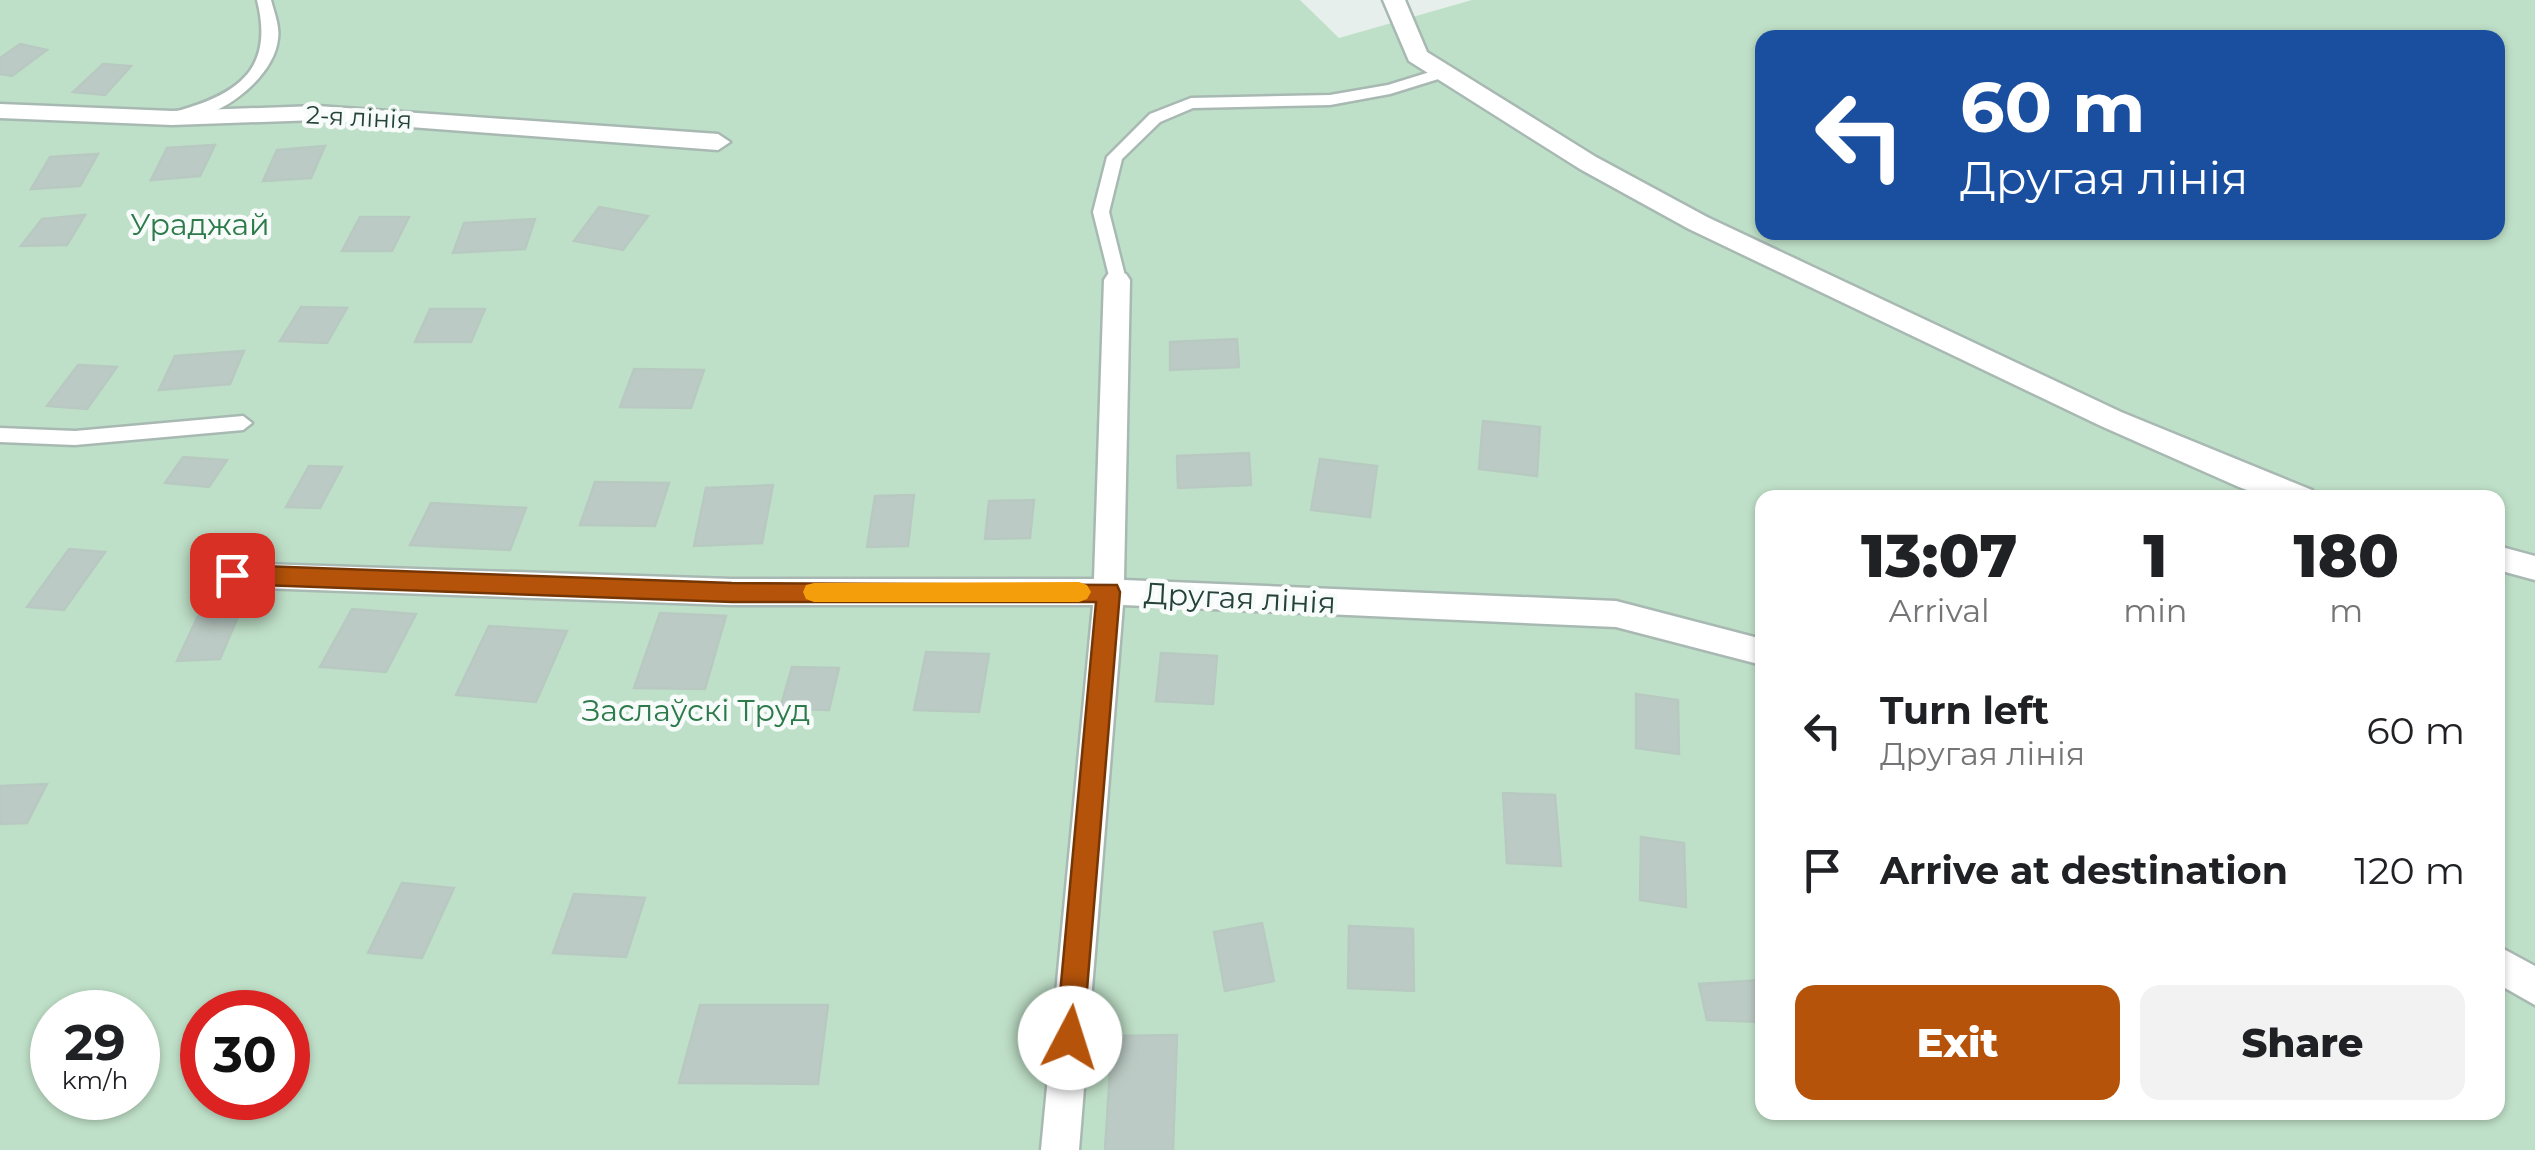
<!DOCTYPE html>
<html lang="en">
<head>
<meta charset="utf-8">
<style>
  :root { --surface:#fff; --page:#f2f2f2; --text:#202124; --muted:#757577; --accent:#b45309 }
  body { margin:0; font-family:Montserrat,sans-serif; background:var(--page); color:var(--text); height:100vh; display:flex; flex-direction:column; font-size:38px; white-space:nowrap }
  * { box-sizing:border-box; margin:0 }
  p { font-size:32px; color:var(--muted) }
  .icon { flex:none; width:55px; height:55px; fill:none; stroke:currentColor; stroke-width:2; stroke-linecap:round; stroke-linejoin:round }
  .map { position:relative; flex:1; overflow:hidden }
  .side { position:absolute; left:1755px; top:490px; width:750px; height:630px; display:flex; flex-direction:column; background:var(--surface); border-radius:20px; box-shadow:0 2px 8px #0004 }
  .side>* { flex:none }
  .top-card { position:absolute; left:1755px; top:30px; width:750px; height:210px; border-radius:20px; box-shadow:0 2px 8px #0004; background:#1a4fa0; color:#fff; overflow:hidden }
  .speed { position:absolute; left:30px; top:990px; display:flex; gap:20px; font-size:50px; font-weight:700; text-align:center }
  .speed>* { display:grid; place-content:center; width:130px; height:130px; border-radius:50%; background:var(--surface); box-shadow:0 2px 8px #0004; line-height:1 }
  .speed small { font-size:25px; font-weight:400 }
  .speed .limit { border:15px solid #d22; background:#fff; color:#111 }
  .pin { position:absolute; display:grid; place-items:center; width:85px; height:85px; color:#fff; margin:-42px; border-radius:20px; box-shadow:0 5px 15px #0006 }
  .me { position:absolute; width:110px; margin:-55px; rotate:5deg; stroke-linejoin:round; filter:drop-shadow(0 0 8px #0008) }
  .turn { display:flex; align-items:center; gap:35px; height:210px; padding:0 40px; font-size:45px }
  .turn .icon { width:130px; height:130px; stroke-width:2.5 }
  .turn b { display:block; font-size:70px; line-height:85px }
  .eta { display:flex; justify-content:space-evenly; align-items:center; height:170px; text-align:center }
  .eta b { font-size:60px; font-weight:800; line-height:70px }
  .primary-button { display:flex; gap:20px; margin-top:auto; padding:20px 40px }
  .primary-button a { flex:1; height:115px; border-radius:20px; background:var(--accent); color:#fff; font-size:40px; font-weight:800; line-height:115px; text-align:center }
  .primary-button a+a { background:var(--page); color:var(--text) }
  ul { padding:0; list-style:none }
  li { display:flex; align-items:center; gap:30px; height:140px; padding:0 40px }
  li div { flex:1 }
  li b { display:block; font-size:38px }
  li em { font-style:normal }
  .map>svg:first-child { display:block }
  .green { fill:#bfe0c8; fill-rule:evenodd }
  .building { fill:#bbcac4; stroke:#b8c9c2; stroke-width:2.5 }
  .lines { fill:none; stroke-linecap:round; stroke-linejoin:round }
  .service-casing { stroke:#a8b8b2; stroke-width:5 }
  .minor-casing { stroke:#a8b8b2; stroke-width:5 }
  .service { fill:#fff; fill-rule:evenodd }
  .minor { fill:#fff; fill-rule:evenodd }
  .route { fill:#b45309; stroke:#753606; stroke-width:2.5 }
  .slow { fill:#f59e0b }
  .labels { text-anchor:middle; dominant-baseline:central; stroke-width:9; stroke-linejoin:round; paint-order:stroke }
  .far-street-label { font-size:25px; fill:#24423a; stroke:#f7fbf9 }
  .park-label { font-size:30px; fill:#2d7a4b; stroke:#f7fbf9 }
  .street-label { font-size:30px; fill:#24423a; stroke:#f7fbf9 }
</style>
</head>
<body>
<div class="map">
<svg width="2535" height="1150" viewBox="0 0 2535 1150">
  <rect width="100%" height="100%" fill="#e6efeb"/>
  <path class="green" d="M0,0H1300L1339,38L1472,0H2535V1150H0ZM1762,38H2498V232H1762ZM1762,498H2498V1112H1762ZM52,1012H138V1098H52ZM202,1012H288V1098H202Z"/>
  <path class="building" d="M20,44L47,50L12,76L0,74V58Z
    M103,64L131,66L105,95L73,92Z
    M215,145L200,176L151,180L167,148Z
    M325,146L311,178L263,181L277,150Z
    M98,154L80,186L31,189L50,157Z
    M599,207L648,216L623,250L574,241Z
    M85,215L67,245L21,246L42,219Z
    M360,217H409L392,251H342Z
    M535,219L525,249L453,253L464,223Z
    M301,307L347,308L327,343L280,341Z
    M430,309H485L471,342H415Z
    M1237,339L1239,367L1170,370V342Z
    M244,351L230,384L159,390L175,356Z
    M78,365L117,367L87,409L47,406Z
    M634,369L704,370L691,408L620,407Z
    M1483,421L1540,427L1537,476L1479,469Z
    M1249,453L1251,485L1178,488L1177,456Z
    M183,457L227,460L209,487L165,483Z
    M1320,459L1377,466L1370,517L1311,510Z
    M309,466L342,467L320,508L286,507Z
    M595,482L669,483L655,526L580,525Z
    M773,485L762,543L694,546L706,488Z
    M914,495L908,546L867,547L875,496Z
    M1034,500L1030,538L985,539L989,501Z
    M431,503L526,508L510,550L410,545Z
    M69,549L105,552L64,610L27,607Z
    M352,609L416,614L386,672L320,667Z
    M660,613L726,616L705,689L634,688Z
    M239,614L220,659L177,661L198,616Z
    M489,626L567,631L536,702L456,695Z
    M926,652L989,654L979,712L914,710Z
    M1161,653L1217,656L1213,704L1156,701Z
    M792,667L839,668L829,710L780,709Z
    M1636,694L1678,700L1679,754L1636,748Z
    M47,784L27,823L0,824V786Z
    M1503,793L1555,795L1561,866L1507,863Z
    M1641,837L1684,843L1686,907L1640,900Z
    M402,883L454,888L422,958L368,953Z
    M574,894L645,898L626,957L553,953Z
    M1262,923L1274,981L1225,991L1214,932Z
    M1349,926L1413,929L1414,991L1348,988Z
    M1762,980V1022L1707,1020L1699,984Z
    M700,1005H828L818,1084L679,1083Z
    M1177,1035L1173,1150H1105L1112,1036Z"/>
  <g class="lines">
    <defs>
      <path id="service" d="M257,0H271C274,12 280,26 278,39C274,80 213,124 174,120V112C236,95 275,71 257,0Z
        M1443,68L1448,70V76L1390,94L1330,105L1193,108L1160,122L1122,159L1109,212L1126,280L1117,286L1111,284L1093,212L1107,157L1150,114L1191,98L1330,95L1388,85Z
        M243,416L252,423L243,430L75,445L0,442V428L75,431Z"/>
      <path id="minor" d="M1383,0H1405L1427,52L1596,157L1707,217L2121,412L2312,490L2316,498H2268L2239,487L2101,426L1689,229L1580,169L1409,61Z
        M0,104L172,111L317,106L718,134L730,142L718,150L317,120L172,125L0,118Z
        M1117,271L1126,274L1130,280L1124,580L1616,601L1762,639V665L1616,627L1123,605L1079,1150H1041L1093,605H732L232,587L221,584L217,575L221,566L232,563L732,579H1094L1104,280L1108,274Z
        M2498,546L2535,556V580L2498,570Z
        M2498,946L2535,966V1005L2498,984Z"/>
    </defs>
    <use href="#service" class="service-casing"/>
    <use href="#minor" class="minor-casing"/>
    <use href="#service" class="service"/>
    <use href="#minor" class="minor"/>
  </g>
  <path class="route" d="M232,565L732,583L1117,585L1120,592L1083,1038L1079,1048L1070,1052L1060,1048L1056,1038L1096,602H732L232,584L224,581L221,575L224,568Z"/>
  <path class="slow" d="M1079,582L1087,585L1091,592L1087,599L1079,602H814L806,599L803,592L806,585L814,583Z"/>
  <g class="labels">
    <g class="far-street-label">
      <text transform="translate(359 117) rotate(3)">2-я лінія</text>
    </g>
    <g class="park-label">
      <text x="200" y="224">Ураджай</text>
      <text x="696" y="710">Заслаўскі Труд</text>
    </g>
    <g class="street-label">
      <text transform="translate(1240 598) rotate(3)">Другая лінія</text>
    </g>
  </g>
</svg>
<div class="speed"><div>29<small>km/h</small></div><div class="limit">30</div></div>
<div class="pin" style="left:232px;top:575px;background:#d93025"><svg class="icon" aria-label="arrive" viewBox="0 0 24 24"><path d="M6 21V4h12l-3 4 3 4H6"/></svg></div>
<svg class="me" style="left:1070px;top:1038px" viewBox="-20 -20 40 40"><circle r="19" fill="#fff"/><path d="M0-13L10 11 0 6-10 11z" fill="#b45309"/></svg>
<div class="top-card">
<div class="turn"><svg class="icon" aria-label="left" viewBox="0 0 24 24"><path d="M17 20v-9H6M10 6l-5 5 5 5"/></svg><div><b>60 m</b>Другая лінія</div></div>
</div>
<section class="side">
<div class="eta">
<div><b>13:07</b><p>Arrival</p></div>
<div><b>1</b><p>min</p></div>
<div><b>180</b><p>m</p></div>
</div>
<ul>
<li><svg class="icon" aria-label="left" viewBox="0 0 24 24"><path d="M17 20v-9H6M10 6l-5 5 5 5"/></svg><div><b>Turn left</b><p>Другая лінія</p></div><em>60 m</em></li>
<li><svg class="icon" aria-label="arrive" viewBox="0 0 24 24"><path d="M6 21V4h12l-3 4 3 4H6"/></svg><div><b>Arrive at destination</b></div><em>120 m</em></li>
</ul>
<div class="primary-button"><a>Exit</a><a>Share</a></div>
</section>
</div>
</body>
</html>
